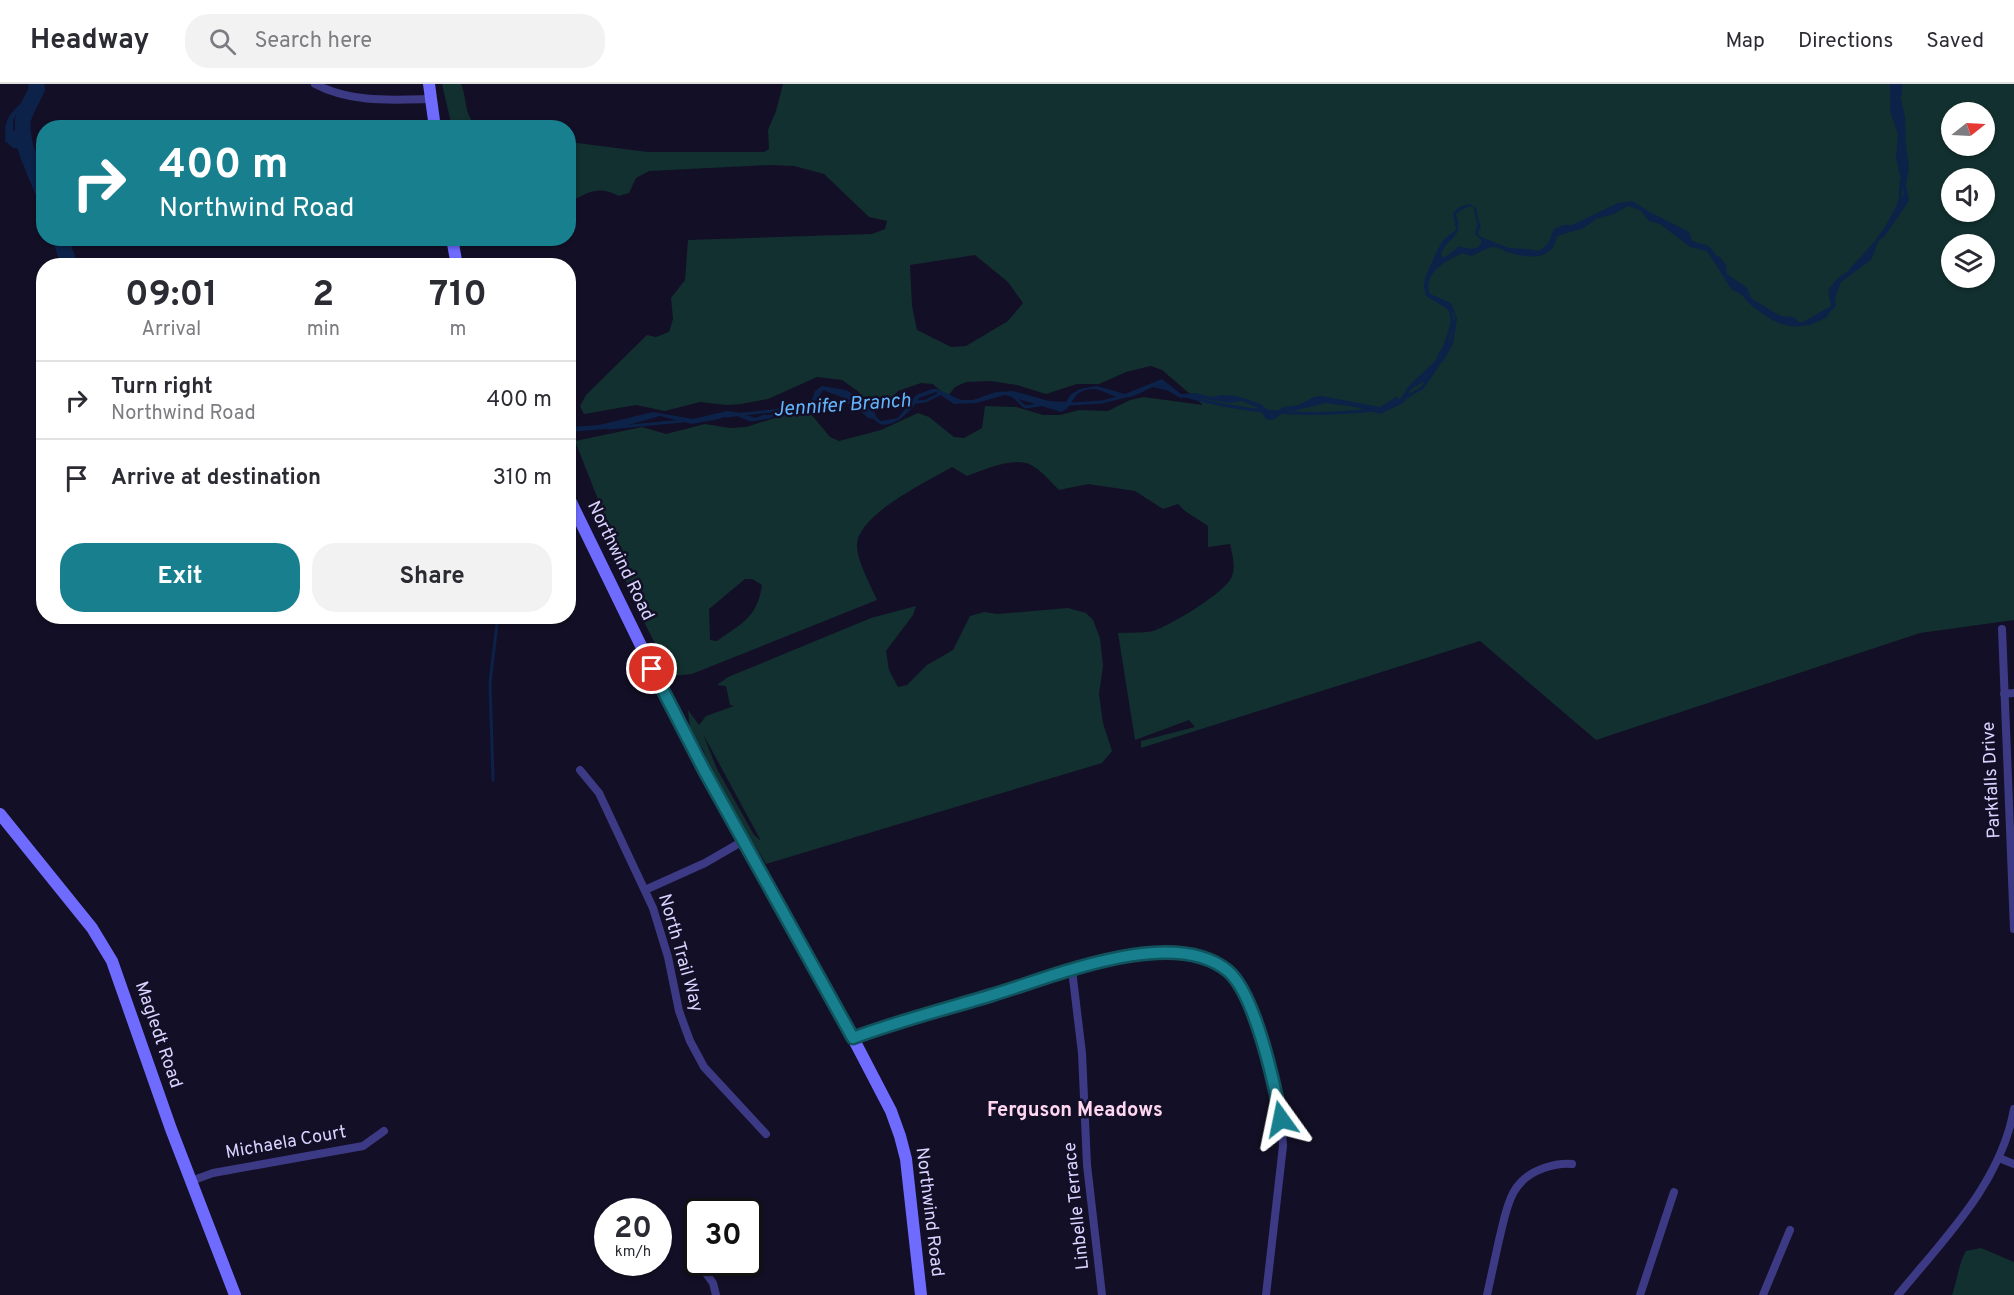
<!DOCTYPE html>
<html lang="en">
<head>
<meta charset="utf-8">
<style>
  :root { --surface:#fff; --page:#f2f2f3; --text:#2b2b33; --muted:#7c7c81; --line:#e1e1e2; --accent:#187f8f }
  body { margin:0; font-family:Overpass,sans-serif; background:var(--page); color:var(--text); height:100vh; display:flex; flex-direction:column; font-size:22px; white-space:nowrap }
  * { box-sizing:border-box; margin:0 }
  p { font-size:20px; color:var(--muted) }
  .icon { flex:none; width:33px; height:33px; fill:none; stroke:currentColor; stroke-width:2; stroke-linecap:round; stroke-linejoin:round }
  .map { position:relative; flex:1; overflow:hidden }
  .panel { position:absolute; left:36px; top:174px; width:540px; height:366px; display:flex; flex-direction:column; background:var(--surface); border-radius:24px; box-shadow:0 2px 4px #0004 }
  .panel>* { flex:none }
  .guide { position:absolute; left:36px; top:36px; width:540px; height:126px; border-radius:24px; box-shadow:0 2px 4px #0004; background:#187f8f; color:#fff; overflow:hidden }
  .needle { width:39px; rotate:72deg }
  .tools { position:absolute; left:1941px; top:18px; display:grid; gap:12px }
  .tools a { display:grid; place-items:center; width:54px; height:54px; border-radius:50%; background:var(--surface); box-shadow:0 2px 4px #0004; font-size:30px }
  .speed { position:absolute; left:594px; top:1114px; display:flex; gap:12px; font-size:30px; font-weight:700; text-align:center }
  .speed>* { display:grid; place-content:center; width:78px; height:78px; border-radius:50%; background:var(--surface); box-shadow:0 2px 4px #0004; line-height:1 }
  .speed small { font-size:15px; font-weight:400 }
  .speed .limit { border:3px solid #111; border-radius:9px; background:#fff; color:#111 }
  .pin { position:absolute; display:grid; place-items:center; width:51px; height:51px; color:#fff; margin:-26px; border:3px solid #fff; border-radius:50%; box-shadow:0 2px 6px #0007 }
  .me { position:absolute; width:66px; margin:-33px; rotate:348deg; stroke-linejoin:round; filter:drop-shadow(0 0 4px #0008) }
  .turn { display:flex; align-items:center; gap:21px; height:126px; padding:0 24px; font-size:27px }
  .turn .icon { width:78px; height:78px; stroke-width:2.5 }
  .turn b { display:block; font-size:42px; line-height:51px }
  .eta { display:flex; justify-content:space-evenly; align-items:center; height:102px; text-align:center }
  .eta b { font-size:36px; font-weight:700; line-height:42px }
  .action { display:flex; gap:12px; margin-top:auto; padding:12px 24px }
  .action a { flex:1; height:69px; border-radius:24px; background:var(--accent); color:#fff; font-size:24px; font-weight:700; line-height:69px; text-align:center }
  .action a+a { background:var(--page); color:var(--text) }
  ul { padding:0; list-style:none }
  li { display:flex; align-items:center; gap:18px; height:78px; padding:0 24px; border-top:2px solid var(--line) }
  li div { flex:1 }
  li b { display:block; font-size:22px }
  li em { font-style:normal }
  header { display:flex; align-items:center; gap:36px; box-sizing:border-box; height:84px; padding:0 30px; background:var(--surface); border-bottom:2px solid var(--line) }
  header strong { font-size:28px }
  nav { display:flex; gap:33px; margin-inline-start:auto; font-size:21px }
  .search { width:420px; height:54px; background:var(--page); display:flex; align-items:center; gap:15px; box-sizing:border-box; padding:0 21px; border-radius:24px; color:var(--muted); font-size:22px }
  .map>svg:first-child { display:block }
  .green { fill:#12302f; fill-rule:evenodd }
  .water { fill:#0c2248; fill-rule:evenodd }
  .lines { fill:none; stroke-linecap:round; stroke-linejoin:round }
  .stream { stroke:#0c2248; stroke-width:3 }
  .river { stroke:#0c2248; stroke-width:16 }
  .street { stroke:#3d3a85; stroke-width:8 }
  .secondary { stroke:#6f6bff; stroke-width:12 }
  .route-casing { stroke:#10535d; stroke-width:15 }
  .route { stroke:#187f8f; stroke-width:10 }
  .labels { text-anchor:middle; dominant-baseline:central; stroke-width:5; stroke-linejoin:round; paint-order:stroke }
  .street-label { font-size:18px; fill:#d9d4ff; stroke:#130f26 }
  .water-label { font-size:20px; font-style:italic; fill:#62b6ff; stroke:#130f26 }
  .neighbourhood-label { font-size:20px; font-weight:bold; fill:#ffd6f0; stroke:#130f26 }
</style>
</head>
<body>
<header>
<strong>Headway</strong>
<div class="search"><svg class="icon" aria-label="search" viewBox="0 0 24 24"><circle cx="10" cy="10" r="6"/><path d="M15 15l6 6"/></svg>Search here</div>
<nav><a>Map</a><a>Directions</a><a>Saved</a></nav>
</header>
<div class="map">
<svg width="2014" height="1211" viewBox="0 0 2014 1211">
  <rect width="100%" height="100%" fill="#130f26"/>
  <path class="green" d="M442,0H461C468,16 463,33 479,43H452Z
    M783,0H2014V536L1920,549L1596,656L1480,557L1141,664V657L1195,643L1189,636L1135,656L1118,549C1130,548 1145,550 1156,546C1172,540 1227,508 1232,492C1236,482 1232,470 1230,460L1208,463V442L1185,427L1178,420L1163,425L1135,407L1088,400L1059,406C1051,398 1041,386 1031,381C1014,372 984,386 967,392L952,383C928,397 859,430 857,460C856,475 871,502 877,516L692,590L672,592L629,509L618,466L575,357L642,343L666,350L705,340L730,344L746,343L806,324L830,353L839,357L881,346L918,329L929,333L954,353L964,354L982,344L985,322L1016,323L1043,331H1060L1079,326L1108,327L1130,316L1143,313L1203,321L1162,286L1151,282L1126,288L1099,300H1077L1046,310L1017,301L990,297L966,298L955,303L947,313L933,300L921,299L898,307L883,322L852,327L861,315L859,308L842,296L817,293L768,315L741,320L726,321L700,318L665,327L636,321L584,330L580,322L586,311L647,251L656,253L669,248L673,235L671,214L685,196L688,156L872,150L885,145L887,137L869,133L824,90L794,82L770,81L649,87L636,94L629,109L619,112C598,101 588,108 569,119V58L648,68H764L769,65L768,46L776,27ZM1952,28H1984V62H1952ZM1952,94H1984V128H1952ZM1952,160H1984V194H1952ZM975,171L1008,198L1023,219L1008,237L966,262L951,263L917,246L912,222L910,181ZM745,495H752L762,501C757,534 742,539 717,557L710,556L709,525Z
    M916,522L913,531L886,567L889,586L898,603L907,601L927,581L953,566L970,532L984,528L997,530L1068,524L1086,529L1093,536L1100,554L1103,582L1099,610L1103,639L1112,667L1102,679L766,780L718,703L703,666L690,645L688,626L699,641L706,632L734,622L730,621L726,602L717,601L728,593L871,534ZM703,650L760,755V756L754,751L717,685Z
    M1981,1164L2014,1178V1211H1952C1957,1197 1959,1178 1966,1167Z"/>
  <path class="water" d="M38,0H42L35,13L16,31L13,37V45L19,53L39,79L43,92V118L37,99L38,88L34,76L24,65L13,64L5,57C6,51 4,43 7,37C13,22 31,15 38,0Z
    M1890,0H1900V11L1905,33L1906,60L1909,83L1906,101L1909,117L1884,153L1879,156L1871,176L1841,198L1835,214L1836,222C1806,253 1780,246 1750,220C1744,214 1741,208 1732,206L1707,167L1690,163L1660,140L1649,137L1640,126L1628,122L1614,130L1596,135L1584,144L1557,152C1553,178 1527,174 1507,168C1503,166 1498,163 1494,163C1486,163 1479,170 1471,172L1463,169C1447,176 1422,189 1430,210L1451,219L1457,234L1453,260L1444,276L1433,288L1429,297L1423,298L1411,305L1403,319L1380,330L1356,323L1325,319L1294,327H1284L1275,335L1267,336L1258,324L1242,317L1229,319L1192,313L1180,314L1159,301C1147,304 1135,314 1123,314C1108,313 1097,299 1081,308C1072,312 1073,323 1061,328L1005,311L976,319L954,320L936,308L919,314C913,327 886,352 874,335L868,334L849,316L823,306L815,320L787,331L778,330L771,334L756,337H749L732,330L719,335L692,340L660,332L618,344L569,348V343L599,341L653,328L693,335L727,327L741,329L755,334L763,331H771L783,320L786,322L785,326L792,327L811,318L815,307L822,302L846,306L871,321L877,334L881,337L898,334L916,311L932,305H937L961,316H973L996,308L1013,307L1049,317L1066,318L1070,311L1080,305L1097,302L1125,310L1162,295L1181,310L1195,309L1212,313L1221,311L1237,312L1261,320L1272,330L1284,323L1298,321L1314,313L1322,312L1380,323L1398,312V316L1401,314L1408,303L1436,276L1438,270L1451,253L1452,240L1455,234L1454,229L1426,212L1424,203L1425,194L1437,167L1443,156L1456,146L1453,129L1459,123L1470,120L1477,125V131L1481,143L1478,148L1479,152C1481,153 1508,164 1510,164C1520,165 1529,164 1539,167L1548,160L1554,145L1564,141H1572L1618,119L1632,117L1650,128L1689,148L1692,157L1709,162L1716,171L1720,173L1726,181L1727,190L1747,204L1751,214L1772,227L1781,232L1794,233L1799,238H1803L1831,222C1831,216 1826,209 1830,204C1839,190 1848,189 1858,179C1862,176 1862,171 1866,167C1880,152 1891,135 1899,115L1904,111L1896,73L1898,50L1890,28ZM1471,122L1474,124L1477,141L1475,150L1481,156V160C1475,168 1467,164 1459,162L1446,173L1443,174L1441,170C1449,150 1464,156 1456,130L1465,124Z"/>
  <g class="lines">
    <path class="stream" d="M1900,11L1901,0
      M1900,116L1901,98
      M1851,185L1863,173
      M1809,240L1826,232L1828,228
      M1443,266C1447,252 1457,238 1449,224
      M1151,301L1168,305
      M1012,311L1025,323L1040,321
      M1185,312C1245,329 1310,333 1372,326
      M1403,315L1422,304L1437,283
      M863,318H918L926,317L941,309
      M1070,320L1102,318L1126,312
      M726,332L853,318
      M609,344L683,337
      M493,696L490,598L498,532"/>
    <path class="river" d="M36,0L37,5C33,14 25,26 23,36C20,61 35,87 44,110
      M60,154L70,182"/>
    <path class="street" d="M315,0C351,19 391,16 431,15
      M2002,545L2014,845
      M2004,610L2014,609
      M580,686L599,709L653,824L668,873L679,927L690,957L704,983L766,1050
      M645,806L705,779L743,757
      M1072,886L1082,969L1087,1081L1102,1211
      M853,954L1107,876L1157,869L1190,870L1220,881L1240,899L1247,913L1255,933L1276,1009L1281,1035L1283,1062L1266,1211
      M1999,1074L2014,1080
      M191,1097L213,1089L363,1062L384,1047
      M702,1184L713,1199L716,1211
      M1487,1211C1491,1193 1495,1174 1499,1156C1507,1124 1509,1096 1544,1084C1553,1081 1562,1079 1572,1080
      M1640,1211L1674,1108
      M1763,1211L1790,1146
      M1898,1211C1944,1155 2001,1099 2014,1025"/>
    <path class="secondary" d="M429,0L435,44
      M452,154L457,182
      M568,412L665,611L694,668L853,954L891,1027L900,1052L906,1075L921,1211
      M0,730L92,844L112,877L171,1045L235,1211"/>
  </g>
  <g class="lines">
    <defs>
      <path id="route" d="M652,585L704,686L853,954C898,937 946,925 992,911C1053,893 1172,841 1228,887C1255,910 1274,998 1281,1035"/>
    </defs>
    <use href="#route" class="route-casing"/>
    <use href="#route" class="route"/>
  </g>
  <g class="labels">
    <g class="street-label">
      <text transform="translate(620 477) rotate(64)">Northwind Road</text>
      <text transform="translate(1992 696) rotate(-93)">Parkfalls Drive</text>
      <text transform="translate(680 869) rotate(74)">North Trail Way</text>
      <text transform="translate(158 951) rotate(71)">Magledt Road</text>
      <text transform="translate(286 1059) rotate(-10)">Michaela Court</text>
      <text transform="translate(1077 1122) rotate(-96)">Linbelle Terrace</text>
      <text transform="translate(929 1128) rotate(83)">Northwind Road</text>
    </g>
    <g class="water-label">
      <text transform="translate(842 322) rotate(-4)">Jennifer Branch</text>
    </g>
    <g class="neighbourhood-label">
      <text x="1075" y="1027">Ferguson Meadows</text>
    </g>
  </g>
</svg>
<div class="tools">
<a><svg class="needle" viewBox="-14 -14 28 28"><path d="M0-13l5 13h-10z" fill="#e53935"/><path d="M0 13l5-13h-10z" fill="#7c7c81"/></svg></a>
<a><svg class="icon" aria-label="sound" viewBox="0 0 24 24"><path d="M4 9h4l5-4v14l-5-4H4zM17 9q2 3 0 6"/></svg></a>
<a><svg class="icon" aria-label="layers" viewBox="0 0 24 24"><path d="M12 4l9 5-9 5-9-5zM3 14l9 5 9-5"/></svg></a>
</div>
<div class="speed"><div>20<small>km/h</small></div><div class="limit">30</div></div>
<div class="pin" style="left:652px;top:585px;background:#d93025"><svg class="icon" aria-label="arrive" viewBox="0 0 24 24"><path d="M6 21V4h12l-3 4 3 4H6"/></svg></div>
<svg class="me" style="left:1281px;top:1035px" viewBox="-20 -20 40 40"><path d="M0-17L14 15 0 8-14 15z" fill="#187f8f" stroke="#fff" stroke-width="4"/></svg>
<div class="guide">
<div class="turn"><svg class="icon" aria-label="right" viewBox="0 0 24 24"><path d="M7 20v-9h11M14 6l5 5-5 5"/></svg><div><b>400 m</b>Northwind Road</div></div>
</div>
<section class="panel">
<div class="eta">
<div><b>09:01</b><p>Arrival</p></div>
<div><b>2</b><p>min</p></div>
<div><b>710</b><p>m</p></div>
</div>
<ul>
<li><svg class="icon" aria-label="right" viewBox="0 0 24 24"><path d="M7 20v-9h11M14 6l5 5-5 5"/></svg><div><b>Turn right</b><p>Northwind Road</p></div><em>400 m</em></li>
<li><svg class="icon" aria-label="arrive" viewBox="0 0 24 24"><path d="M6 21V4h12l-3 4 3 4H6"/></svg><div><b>Arrive at destination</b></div><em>310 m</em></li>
</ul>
<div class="action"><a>Exit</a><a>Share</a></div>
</section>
</div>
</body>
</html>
